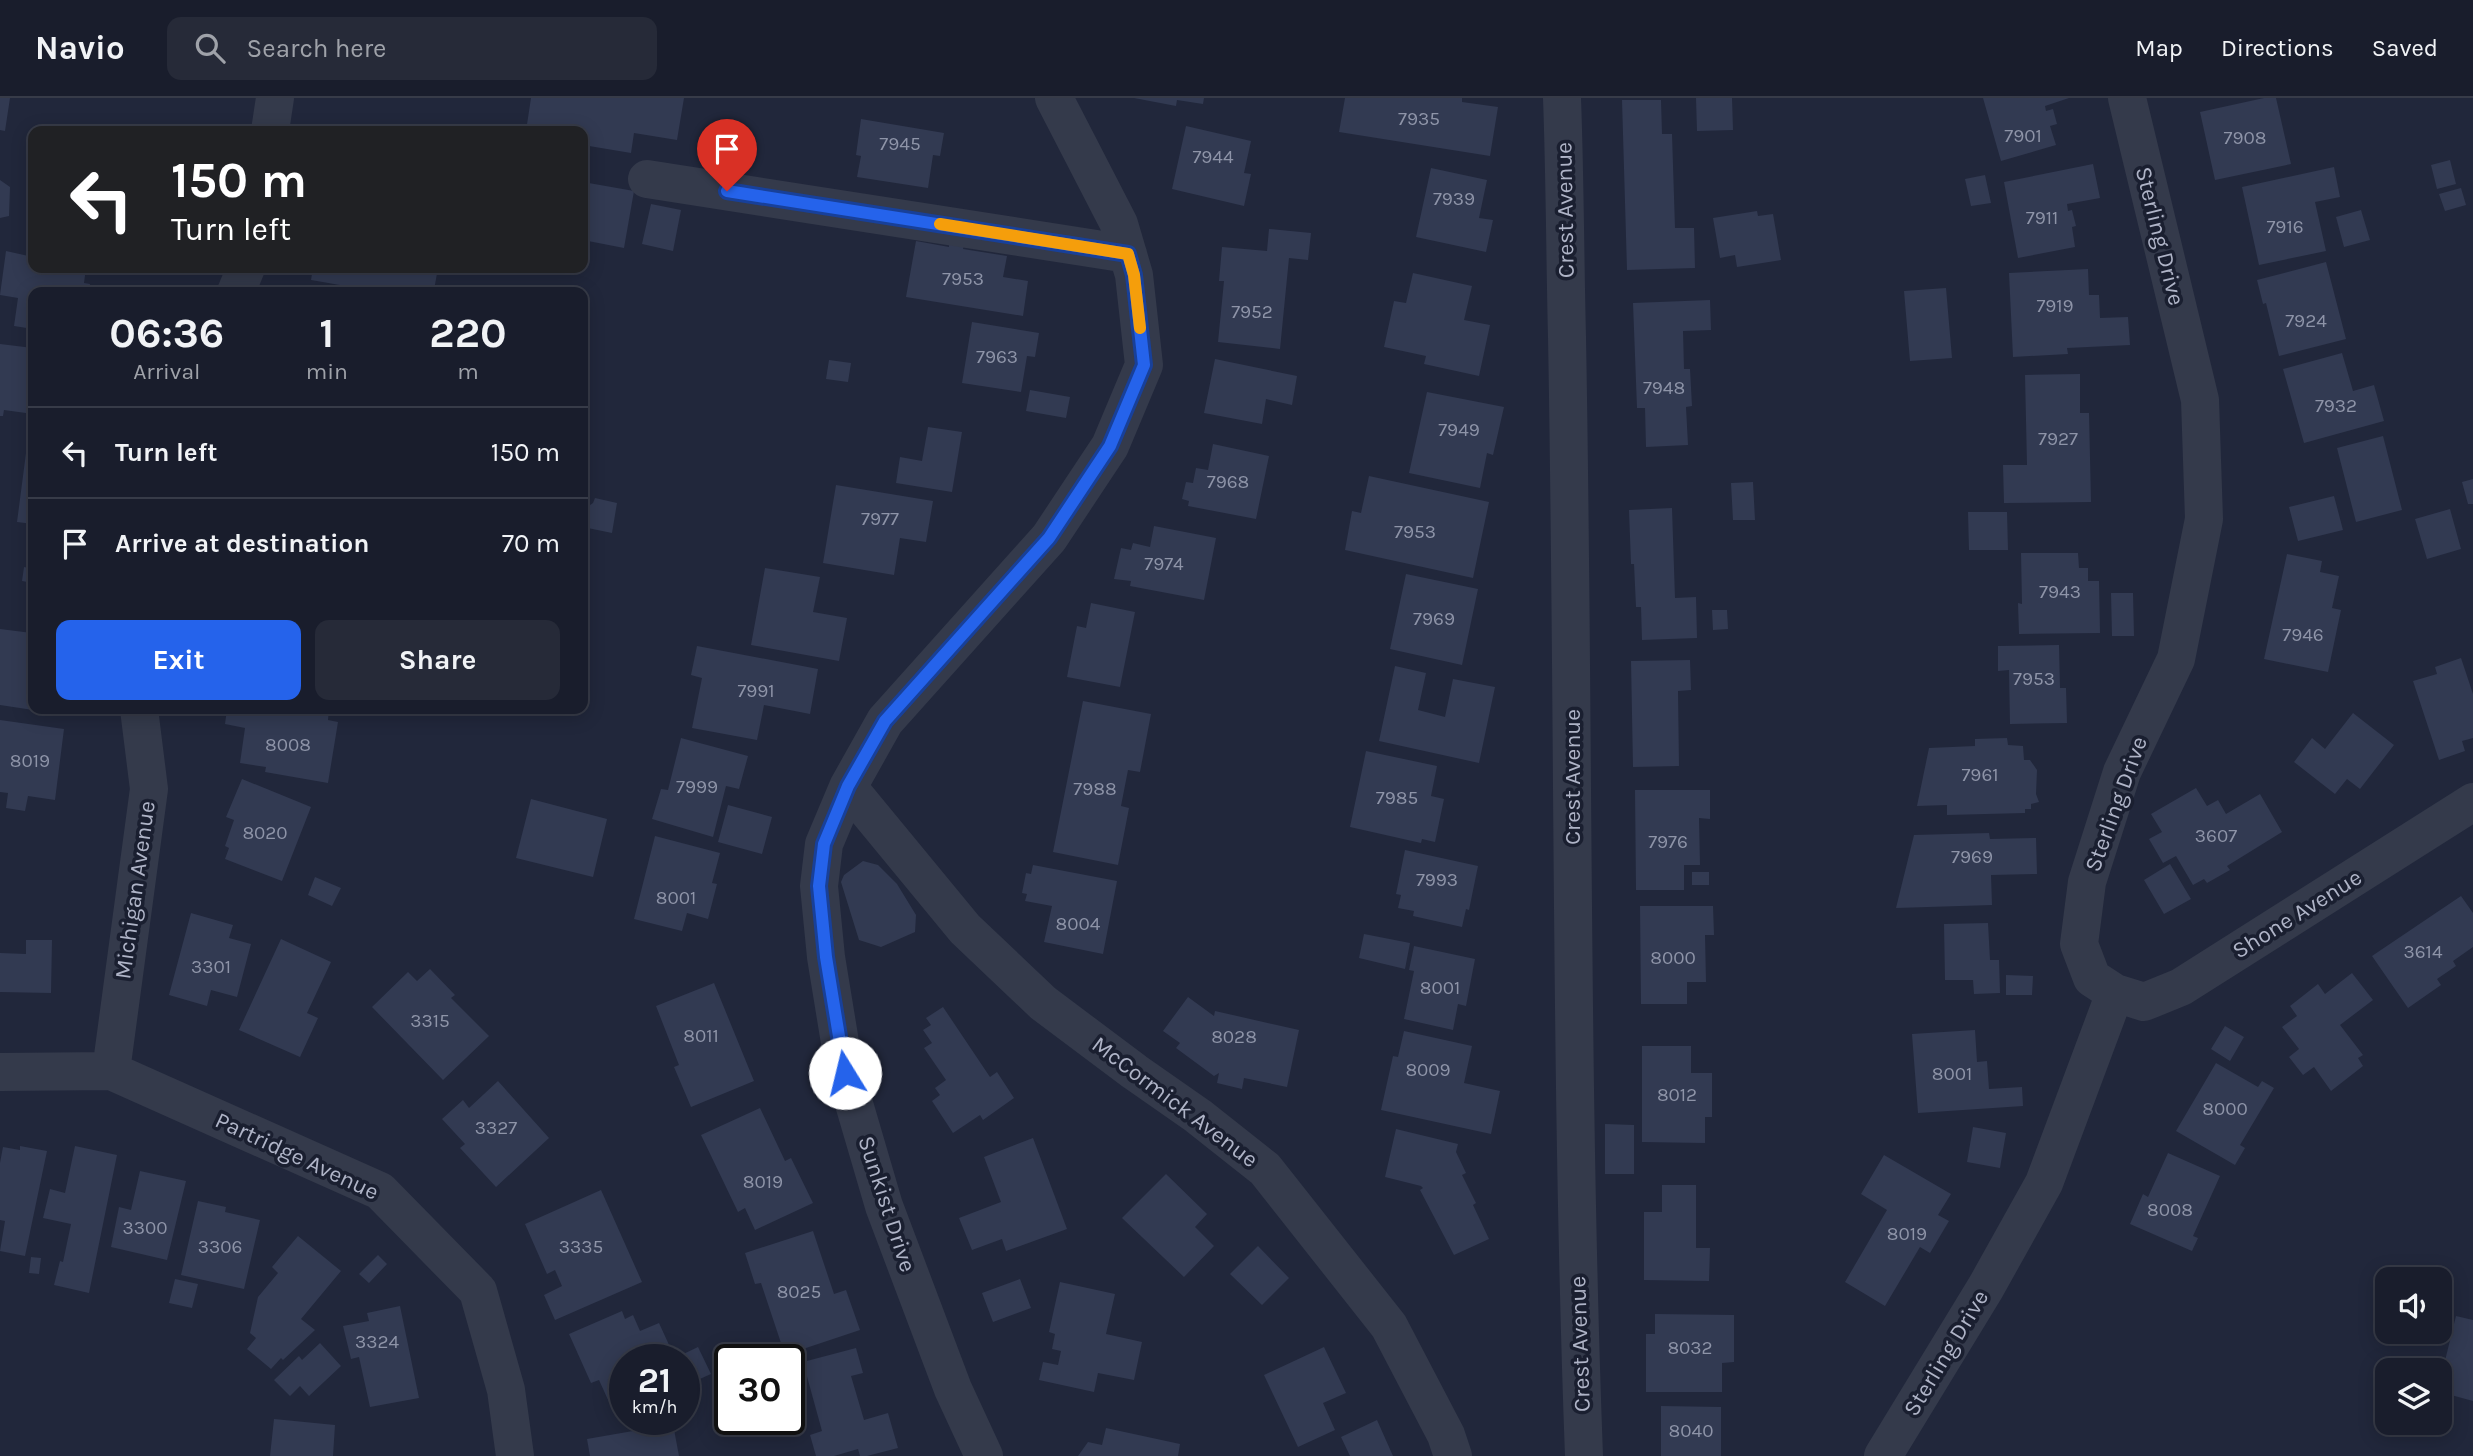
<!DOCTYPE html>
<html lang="en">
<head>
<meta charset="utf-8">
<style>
  :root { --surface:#191d2c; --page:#262a38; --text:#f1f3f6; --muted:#9fa2a9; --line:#373b48; --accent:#2563eb }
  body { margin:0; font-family:Karla,sans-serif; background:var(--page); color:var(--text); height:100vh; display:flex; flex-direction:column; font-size:26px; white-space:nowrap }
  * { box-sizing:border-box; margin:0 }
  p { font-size:23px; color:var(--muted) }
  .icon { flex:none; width:38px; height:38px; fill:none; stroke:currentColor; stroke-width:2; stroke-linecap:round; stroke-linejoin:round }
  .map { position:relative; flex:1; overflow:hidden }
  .details { position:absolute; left:28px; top:189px; width:560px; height:427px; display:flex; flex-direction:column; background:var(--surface); border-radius:14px; box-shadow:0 4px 18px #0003,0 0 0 2px var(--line) }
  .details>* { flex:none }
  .guide { position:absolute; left:28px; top:28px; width:560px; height:147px; border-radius:14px; box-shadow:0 4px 18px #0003,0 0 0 2px var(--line); background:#202124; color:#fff; overflow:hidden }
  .buttons { position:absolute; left:2375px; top:1169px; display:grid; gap:14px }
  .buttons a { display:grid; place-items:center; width:77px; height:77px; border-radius:14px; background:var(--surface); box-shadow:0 4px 18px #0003,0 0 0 2px var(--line); font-size:35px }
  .speed { position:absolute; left:609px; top:1246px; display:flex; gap:14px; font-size:35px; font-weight:700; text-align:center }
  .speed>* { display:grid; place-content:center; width:91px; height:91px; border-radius:50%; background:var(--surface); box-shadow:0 4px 18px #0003,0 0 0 2px var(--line); line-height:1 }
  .speed small { font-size:18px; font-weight:400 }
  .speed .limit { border:4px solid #111; border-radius:10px; background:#fff; color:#111 }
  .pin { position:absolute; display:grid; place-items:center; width:60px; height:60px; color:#fff; margin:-72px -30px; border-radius:50% 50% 50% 0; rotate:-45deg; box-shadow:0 0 7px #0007 }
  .pin .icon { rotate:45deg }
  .me { position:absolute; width:77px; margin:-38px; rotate:351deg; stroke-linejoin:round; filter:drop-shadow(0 0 5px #0008) }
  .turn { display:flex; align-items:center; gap:24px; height:147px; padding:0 28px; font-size:32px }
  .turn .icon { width:91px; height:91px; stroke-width:2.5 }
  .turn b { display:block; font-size:49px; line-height:60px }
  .eta { display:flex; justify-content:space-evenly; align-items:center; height:119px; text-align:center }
  .eta b { font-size:42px; font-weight:700; line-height:49px }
  .cta { display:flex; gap:14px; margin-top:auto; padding:14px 28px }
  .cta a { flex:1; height:80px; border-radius:14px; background:var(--accent); color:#fff; font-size:28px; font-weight:700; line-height:80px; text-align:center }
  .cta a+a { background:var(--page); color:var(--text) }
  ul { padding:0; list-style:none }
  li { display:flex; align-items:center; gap:21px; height:91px; padding:0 28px; border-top:2px solid var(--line) }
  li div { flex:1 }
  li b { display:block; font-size:26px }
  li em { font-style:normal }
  header { display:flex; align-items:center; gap:42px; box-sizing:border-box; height:98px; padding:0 35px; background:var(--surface); border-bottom:2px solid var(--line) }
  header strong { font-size:33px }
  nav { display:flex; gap:38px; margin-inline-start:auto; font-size:24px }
  .search { width:490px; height:63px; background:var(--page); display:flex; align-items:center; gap:18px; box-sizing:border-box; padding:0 24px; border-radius:14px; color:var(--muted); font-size:26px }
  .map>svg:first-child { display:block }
  .building { fill:#323a52 }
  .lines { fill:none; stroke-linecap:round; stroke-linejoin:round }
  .minor { stroke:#343a4b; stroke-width:38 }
  .route-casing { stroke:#184099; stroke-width:18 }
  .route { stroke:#2563eb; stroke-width:12 }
  .slow { stroke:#f59e0b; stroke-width:12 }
  .labels { text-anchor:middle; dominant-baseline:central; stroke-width:7; stroke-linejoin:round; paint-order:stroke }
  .number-label { font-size:19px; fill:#8e94a8 }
  .street-label { font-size:23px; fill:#afb4c7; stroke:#1a1f30 }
</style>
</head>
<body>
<header>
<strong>Navio</strong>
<div class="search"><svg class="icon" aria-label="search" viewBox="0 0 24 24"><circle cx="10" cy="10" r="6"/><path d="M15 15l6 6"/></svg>Search here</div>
<nav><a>Map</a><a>Directions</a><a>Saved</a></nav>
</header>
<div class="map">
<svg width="2473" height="1358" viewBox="0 0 2473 1358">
  <rect width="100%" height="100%" fill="#21273b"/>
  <path class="building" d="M0,0H10L5,33L0,32Z
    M531,0H684L677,42L634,35L631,55L583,47V33H526Z
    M1134,0H1204L1203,6L1177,2L1176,8Z
    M1345,0H1462V4L1498,9L1490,58L1339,34Z
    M1696,0H1732L1733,32L1697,33Z
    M1983,0H2069L2045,8L2046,13L2053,11L2057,26L2050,28L2056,47L2001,63Z
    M2264,0H2276L2291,66L2215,82L2200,14Z
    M1622,2H1661L1662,36H1672L1675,130H1694L1695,170L1627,172Z
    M861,21L944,35L940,58L933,57L928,90L857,79L861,58L856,57Z
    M1186,28L1251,43L1244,75L1251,76L1244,108L1172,91Z
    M2450,62L2456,86L2437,91L2431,67Z
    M2093,66L2100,100L2067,106L2068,113L2072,112L2076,128L2072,129L2075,149L2018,160L2004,84Z
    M2334,69L2340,99L2315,104L2326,153L2259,167L2242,89Z
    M1431,70L1487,82L1479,120L1493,122L1486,154L1416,139Z
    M1985,77L1991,105L1971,108L1965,81Z
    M0,82L10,89L9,118L0,120Z
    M583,84L634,93L624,150L583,142Z
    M2461,90L2466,107L2445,113L2439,96Z
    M651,106L681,112L673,153L642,146Z
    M2361,112L2370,142L2344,149L2336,119Z
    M1757,113L1758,118L1773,116L1781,162L1737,169L1735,157L1720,160L1713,120Z
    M1269,131L1311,135L1308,162L1289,160L1280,251L1218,244L1224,183H1219L1222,149L1267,153Z
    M916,143L949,149V144L964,147L963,151L1007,158L1003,179L1028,183L1023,218L906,199Z
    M6,153L33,159V170H86L84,185L90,186L89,194H33V231L14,228L18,200L0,197Z
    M2326,164L2346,241L2279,258L2266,205L2263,206L2257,182Z
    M313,170H438L434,192L409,187L408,194H380L311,182Z
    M2088,171L2089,197H2099L2100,220L2128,219L2130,247L2067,250L2068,256L2013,259L2009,175Z
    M1413,175L1472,188L1464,222L1490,227L1479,278L1424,266L1426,258L1384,249L1394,203L1406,205Z
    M1946,190L1952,260L1910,263L1904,193Z
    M1710,202L1711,232L1683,233L1684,271H1690L1692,308L1686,309L1688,347L1646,349L1645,310H1637L1633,205Z
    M972,224L1039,235L1035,259L1027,258L1021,294L962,285Z
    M0,246L33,250V316L4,312L3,318H0Z
    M2342,255L2353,293L2374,287L2384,323L2304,345L2283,271Z
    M1215,261L1297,278L1292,307L1266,301L1262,326L1204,315Z
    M829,262L851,265L848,284L826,281Z
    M2080,276V315H2089L2091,404L2004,405L2003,367H2027L2025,277Z
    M1030,292L1070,299L1066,320L1026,313Z
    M1427,294L1504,309L1493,357L1487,355L1480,390L1409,375Z
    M928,329L962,334L952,394L896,385L900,359L922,363Z
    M2383,338L2402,412L2356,424L2337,350Z
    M1213,346L1269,358L1256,421L1188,408L1189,403L1182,401L1186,384L1193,385L1196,370L1208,372Z
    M26,355L33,356V426L17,424Z
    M1369,378L1489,404L1473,480L1345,452L1352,413L1361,415Z
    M2473,381V406H2468L2462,384Z
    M1753,384L1755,422H1733L1731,385Z
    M836,387L933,403L926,444L900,440L894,477L823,465Z
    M2334,398L2343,432L2298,443L2289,409Z
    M595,400L617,405L612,435L583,429V412L593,405Z
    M1672,410L1675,500L1696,499L1697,540L1642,542L1641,509H1636L1634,466H1631L1629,412Z
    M2450,411L2461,451L2427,461L2415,421Z
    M1968,414H2007L2008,452H1969Z
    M1154,428L1216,440L1204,502L1130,488L1131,483L1114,481L1121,450L1131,452L1133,445L1150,449Z
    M32,450H33V485L22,483L24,469L29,470Z
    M2021,455H2078L2079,470H2088V483H2099L2100,535L2019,536L2018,505L2022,506Z
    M2287,456L2322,463L2320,474L2339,478L2332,510L2341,512L2328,574L2264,561Z
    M765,470L820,479L813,514L847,520L839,563L751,547Z
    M1406,476L1478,491L1462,567L1390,551Z
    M2111,495H2133L2134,538H2112Z
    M1091,505L1135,514L1120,589L1067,579L1077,528L1086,530Z
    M1712,512H1727L1728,531L1713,532Z
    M0,531L32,535L30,549H33V612L0,607Z
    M2059,547L2060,590H2066L2067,625L2010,626L2009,572L1998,573V548Z
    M697,548L818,571L810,616L764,607L757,642L692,630L702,580L691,577Z
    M2461,560L2473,596V640L2462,643L2465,653L2439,662L2413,583L2437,576L2435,569Z
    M1690,562L1691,592L1678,593L1679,668L1633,669L1631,563Z
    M1395,568L1426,575L1418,612L1445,619L1453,581L1495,589L1479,665L1379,643Z
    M1083,603L1151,616L1140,674L1128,672L1121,708L1129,710L1118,767L1053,754Z
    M227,611H329L328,622L338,624L328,685L265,674L266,669L240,665L245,630L225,626Z
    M2353,615L2394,647L2360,691L2347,681L2335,696L2294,664L2312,640L2325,651Z
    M0,622L64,631L55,702L28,698L25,713L6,710L8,695L0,694Z
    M681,640L748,658L739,691L726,688L713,739L652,721L661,691L668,692Z
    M2007,640L2008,647L2023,648L2024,662H2030L2037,672L2036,696L2039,704L2031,706V711H2025V715L1947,717V707L1917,708L1929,650L1975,648V641Z
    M1366,653L1437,668L1431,698L1444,701L1435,744L1422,741L1421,745L1350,729Z
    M242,681L311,709L282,783L225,761L229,750L225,748L234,722L226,719Z
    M2196,690L2207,708L2218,702L2226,716L2260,696L2282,734L2227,768L2230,772L2207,785L2204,781L2193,787L2176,758L2163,765L2149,741L2162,734L2151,716Z
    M1635,692H1710V721L1699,720L1700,767H1684V792H1636Z
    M531,701L607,721L593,779L516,760Z
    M728,707L772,719L762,756L718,744Z
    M1989,735L1990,741L2036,740L2037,776L1991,777L1992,807L1896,810L1914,737Z
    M655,738L720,755L712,785L717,786L708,821L687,815L682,833L634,821Z
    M1405,752L1478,768L1469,812L1466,811L1462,829L1413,818L1414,813L1398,810L1401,797L1396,796Z
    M863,763L878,767L897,786L916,817L915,834L881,849L859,842L841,784L844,777Z
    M2170,766L2191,801L2164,816L2144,782Z
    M1033,767L1117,783L1103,856L1044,844L1052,808L1025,803L1027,796L1022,795L1026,775L1031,776Z
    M1692,774H1709V787H1692Z
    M315,779L341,790L332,808L308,797Z
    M2461,798L2473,815V849L2453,863L2456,868L2437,881L2441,887L2408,910L2372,858Z
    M1640,808H1713L1714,837H1705L1706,884H1687V906H1641Z
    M191,815L233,827L229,840L251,846L237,899L211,892L207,908L169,897Z
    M1988,825L1990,862H1999L2000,895L1974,896L1973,882H1945L1944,826Z
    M1364,836L1410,845L1405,871L1359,860Z
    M281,841L331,864L307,915L318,920L300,959L239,932Z
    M26,842H52L51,895L0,894V855L26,856Z
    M1414,848L1475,861L1466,908L1458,906L1453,932L1404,921L1414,873L1409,872Z
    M430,871L455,897L451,900L489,938L443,982L372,909L408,874L417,883Z
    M2352,875L2373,902L2340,927L2363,957L2358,960L2363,968L2331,993L2314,969L2303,977L2289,959L2299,951L2282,929L2297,918L2290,908L2318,886L2325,896Z
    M2006,877L2033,878L2032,897H2006Z
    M714,885L754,983L691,1009L674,969L679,967L656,908Z
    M1188,899L1214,918L1215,913L1299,932L1287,989L1244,980L1242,991L1217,985L1219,975L1214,978L1176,950L1180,945L1163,933Z
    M943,909L990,979L997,974L1014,1000L983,1022L980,1017L953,1035L932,1003L940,997L935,990L946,982L924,950L932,945L923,932L931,927L926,920Z
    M2225,928L2244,939L2230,963L2211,951Z
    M1975,932L1977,964L1987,963L1989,991L2022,989L2023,1008L1918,1015L1912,936Z
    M1404,933L1472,948L1464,985L1500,993L1491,1036L1381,1012L1393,958L1398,959Z
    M1642,948H1691V975H1712V1019H1705V1045L1642,1044Z
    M2216,965L2258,989L2262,983L2274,990L2240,1047L2245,1050L2235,1067L2176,1033Z
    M498,983L549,1040L496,1089L460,1050L465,1046L442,1021L463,1002L469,1010Z
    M760,1010L785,1063L791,1060L813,1105L755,1132L745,1110L738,1114L701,1037Z
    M1605,1026L1634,1027V1076H1605Z
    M1973,1029L2006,1035L2000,1070L1967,1064Z
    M1396,1031L1458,1046L1456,1054L1466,1075L1462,1077L1476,1105L1473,1107L1489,1141L1454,1157L1420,1092L1423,1090L1421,1088L1385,1079Z
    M1033,1040L1067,1131L1006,1153L1002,1141L972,1152L959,1120L1001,1104L984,1059Z
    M20,1048L47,1053L25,1158L0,1153L5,1123L0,1122V1065L3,1049L20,1052Z
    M75,1048L117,1057L89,1195L54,1187L60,1163L63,1164L71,1126L43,1120L50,1091L65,1095Z
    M2168,1055L2220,1078L2193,1138L2198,1140L2192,1153L2130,1126L2143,1096L2148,1099Z
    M1884,1057L1951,1096L1938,1117L1949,1123L1930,1155L1920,1149L1885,1208L1845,1184L1887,1112L1861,1096Z
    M140,1073L186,1083L167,1162L111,1149L119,1109L131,1112Z
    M1166,1076L1207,1116L1195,1129L1214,1148L1184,1179L1122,1120Z
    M1662,1087H1696V1150H1710L1709,1183L1644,1182V1114H1662Z
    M601,1092L642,1184L555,1222L544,1197L562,1188L555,1172L547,1176L525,1126Z
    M198,1103L226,1109L225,1114L260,1122L244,1191L181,1177Z
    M813,1133L834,1196L846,1192L860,1232L785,1257L761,1185L755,1186L745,1155Z
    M298,1138L341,1173L301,1221L315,1232L283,1262L281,1260L271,1271L247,1251L256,1240L250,1235L258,1199L278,1175L272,1169Z
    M1258,1148L1289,1180L1262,1207L1230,1176Z
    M378,1157L387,1166L369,1185L359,1176Z
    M31,1159L41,1160L39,1176L29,1175Z
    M175,1181L198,1186L192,1210L169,1205Z
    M1020,1181L1031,1210L993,1224L982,1195Z
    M1060,1184L1115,1196L1106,1236L1142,1244L1134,1282L1098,1275L1094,1294L1039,1282L1043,1264L1058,1267L1061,1253L1052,1251L1055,1236L1049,1234Z
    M400,1208L419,1300L370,1309L359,1259L351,1261L343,1228L369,1223L367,1215Z
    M622,1213L625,1221L633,1217L640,1233L659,1225L675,1260L698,1249L711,1276L684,1288V1262H625V1297L609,1304L599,1282L591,1285L569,1236Z
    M1655,1216L1734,1217V1264L1722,1265V1294H1646V1236H1655Z
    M2456,1218L2473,1222V1303L2440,1294V1283Z
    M320,1245L341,1268L309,1298L300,1288L290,1298L274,1282L299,1258L302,1262Z
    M1324,1249L1346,1295L1323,1305L1335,1332L1298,1349L1264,1277Z
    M856,1250L863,1275L851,1278L864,1322L888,1315L898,1350L867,1358H860L858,1351L834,1358H816L810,1337L822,1333L803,1264Z
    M1661,1308L1721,1309V1358H1661Z
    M274,1321L335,1327L333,1358H270Z
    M1377,1322L1393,1358H1350L1341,1339Z
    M673,1326L679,1358H590L587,1341Z
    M1106,1330L1180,1346L1178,1358H1078L1088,1344L1102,1347Z"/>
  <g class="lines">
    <path class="minor" d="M1562,0C1565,80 1565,159 1567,239C1574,612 1570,985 1584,1358
      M270,33L275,0
      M647,81L1128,156
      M236,194L246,170
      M848,689L965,831L1043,905L1135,974L1198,1018L1265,1071L1389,1228L1446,1337L1453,1358
      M2115,895L2144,904L2181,889L2473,704
      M111,973L149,691L139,611
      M0,974L111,973L380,1093L478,1193L506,1292L515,1358
      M984,1358L953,1291L884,1108L845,975L826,859L819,788L824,746L848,689L885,623L1049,440L1110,348L1144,267L1134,177L1119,126L1054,0
      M1883,1358L1986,1189L2044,1085L2115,895L2092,880L2079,846L2087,784L2122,674L2176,561L2204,421L2200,302L2127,0"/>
  </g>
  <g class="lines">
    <defs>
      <path id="route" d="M727,93L1128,156L1134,177L1144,267L1110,348L1049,440L885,623L848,688L824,746L819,788L826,859L845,975"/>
    </defs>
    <use href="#route" class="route-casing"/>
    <use href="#route" class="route"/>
    <path class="slow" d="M940,126L1128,156L1134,177L1140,230"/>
  </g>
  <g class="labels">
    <g class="number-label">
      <text x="1419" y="21">7935</text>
      <text x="2023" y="38">7901</text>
      <text x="2245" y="40">7908</text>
      <text x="900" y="46">7945</text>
      <text x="1213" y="59">7944</text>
      <text x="1454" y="101">7939</text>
      <text x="2042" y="120">7911</text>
      <text x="2285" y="129">7916</text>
      <text x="963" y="181">7953</text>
      <text x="2055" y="208">7919</text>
      <text x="1252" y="214">7952</text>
      <text x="2306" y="223">7924</text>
      <text x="997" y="259">7963</text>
      <text x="1664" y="290">7948</text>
      <text x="2336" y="308">7932</text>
      <text x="1459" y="332">7949</text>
      <text x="2058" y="341">7927</text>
      <text x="1228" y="384">7968</text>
      <text x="880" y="421">7977</text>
      <text x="1415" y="434">7953</text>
      <text x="1164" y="466">7974</text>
      <text x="2060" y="494">7943</text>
      <text x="1434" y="521">7969</text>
      <text x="2303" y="537">7946</text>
      <text x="2034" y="581">7953</text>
      <text x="756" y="593">7991</text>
      <text x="288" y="647">8008</text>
      <text x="30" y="663">8019</text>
      <text x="1980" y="677">7961</text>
      <text x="697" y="689">7999</text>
      <text x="1095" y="691">7988</text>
      <text x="1397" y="700">7985</text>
      <text x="265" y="735">8020</text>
      <text x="2216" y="738">3607</text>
      <text x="1668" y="744">7976</text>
      <text x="1972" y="759">7969</text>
      <text x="1437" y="782">7993</text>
      <text x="676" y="800">8001</text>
      <text x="1078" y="826">8004</text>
      <text x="2423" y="854">3614</text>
      <text x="1673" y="860">8000</text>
      <text x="211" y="869">3301</text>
      <text x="1440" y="890">8001</text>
      <text x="430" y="923">3315</text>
      <text x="701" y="938">8011</text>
      <text x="1234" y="939">8028</text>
      <text x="1428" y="972">8009</text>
      <text x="1952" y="976">8001</text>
      <text x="1677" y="997">8012</text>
      <text x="2225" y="1011">8000</text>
      <text x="496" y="1030">3327</text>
      <text x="763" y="1084">8019</text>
      <text x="2170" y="1112">8008</text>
      <text x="145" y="1130">3300</text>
      <text x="1907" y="1136">8019</text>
      <text x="220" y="1149">3306</text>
      <text x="581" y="1149">3335</text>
      <text x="799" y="1194">8025</text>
      <text x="377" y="1244">3324</text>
      <text x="1690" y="1250">8032</text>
      <text x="1691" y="1333">8040</text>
    </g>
    <g class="street-label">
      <text transform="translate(1565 112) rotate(-91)">Crest Avenue</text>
      <text transform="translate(2160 138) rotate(76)">Sterling Drive</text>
      <text transform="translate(1572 679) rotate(-90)">Crest Avenue</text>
      <text transform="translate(2116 706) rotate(-70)">Sterling Drive</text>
      <text transform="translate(135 792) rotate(-82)">Michigan Avenue</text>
      <text transform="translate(2297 816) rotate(-32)">Shone Avenue</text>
      <text transform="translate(1175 1004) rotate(37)">McCormick Avenue</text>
      <text transform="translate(297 1058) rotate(25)">Partridge Avenue</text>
      <text transform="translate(887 1106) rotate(72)">Sunkist Drive</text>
      <text transform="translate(1580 1246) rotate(-92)">Crest Avenue</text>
      <text transform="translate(1946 1255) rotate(-59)">Sterling Drive</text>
    </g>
  </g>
</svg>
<div class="buttons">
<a><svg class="icon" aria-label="sound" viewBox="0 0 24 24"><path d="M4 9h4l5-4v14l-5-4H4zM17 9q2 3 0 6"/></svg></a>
<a><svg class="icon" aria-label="layers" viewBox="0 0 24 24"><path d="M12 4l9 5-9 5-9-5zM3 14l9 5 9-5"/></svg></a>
</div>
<div class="speed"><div>21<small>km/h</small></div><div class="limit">30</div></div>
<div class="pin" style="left:727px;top:93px;background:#d93025"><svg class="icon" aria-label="arrive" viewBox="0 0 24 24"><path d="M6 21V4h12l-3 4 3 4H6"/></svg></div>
<svg class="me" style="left:845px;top:975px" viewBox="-20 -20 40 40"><circle r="19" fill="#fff"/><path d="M0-13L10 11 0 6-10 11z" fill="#2563eb"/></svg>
<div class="guide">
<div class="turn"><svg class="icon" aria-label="left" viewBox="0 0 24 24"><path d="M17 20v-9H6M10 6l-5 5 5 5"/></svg><div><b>150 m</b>Turn left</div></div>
</div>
<section class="details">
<div class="eta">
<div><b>06:36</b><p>Arrival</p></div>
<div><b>1</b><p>min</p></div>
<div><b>220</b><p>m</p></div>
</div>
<ul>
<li><svg class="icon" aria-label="left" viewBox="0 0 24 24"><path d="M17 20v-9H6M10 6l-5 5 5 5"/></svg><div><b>Turn left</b></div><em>150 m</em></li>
<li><svg class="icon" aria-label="arrive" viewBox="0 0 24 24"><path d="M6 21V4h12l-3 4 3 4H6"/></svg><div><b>Arrive at destination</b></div><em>70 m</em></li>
</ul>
<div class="cta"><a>Exit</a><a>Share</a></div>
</section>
</div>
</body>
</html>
